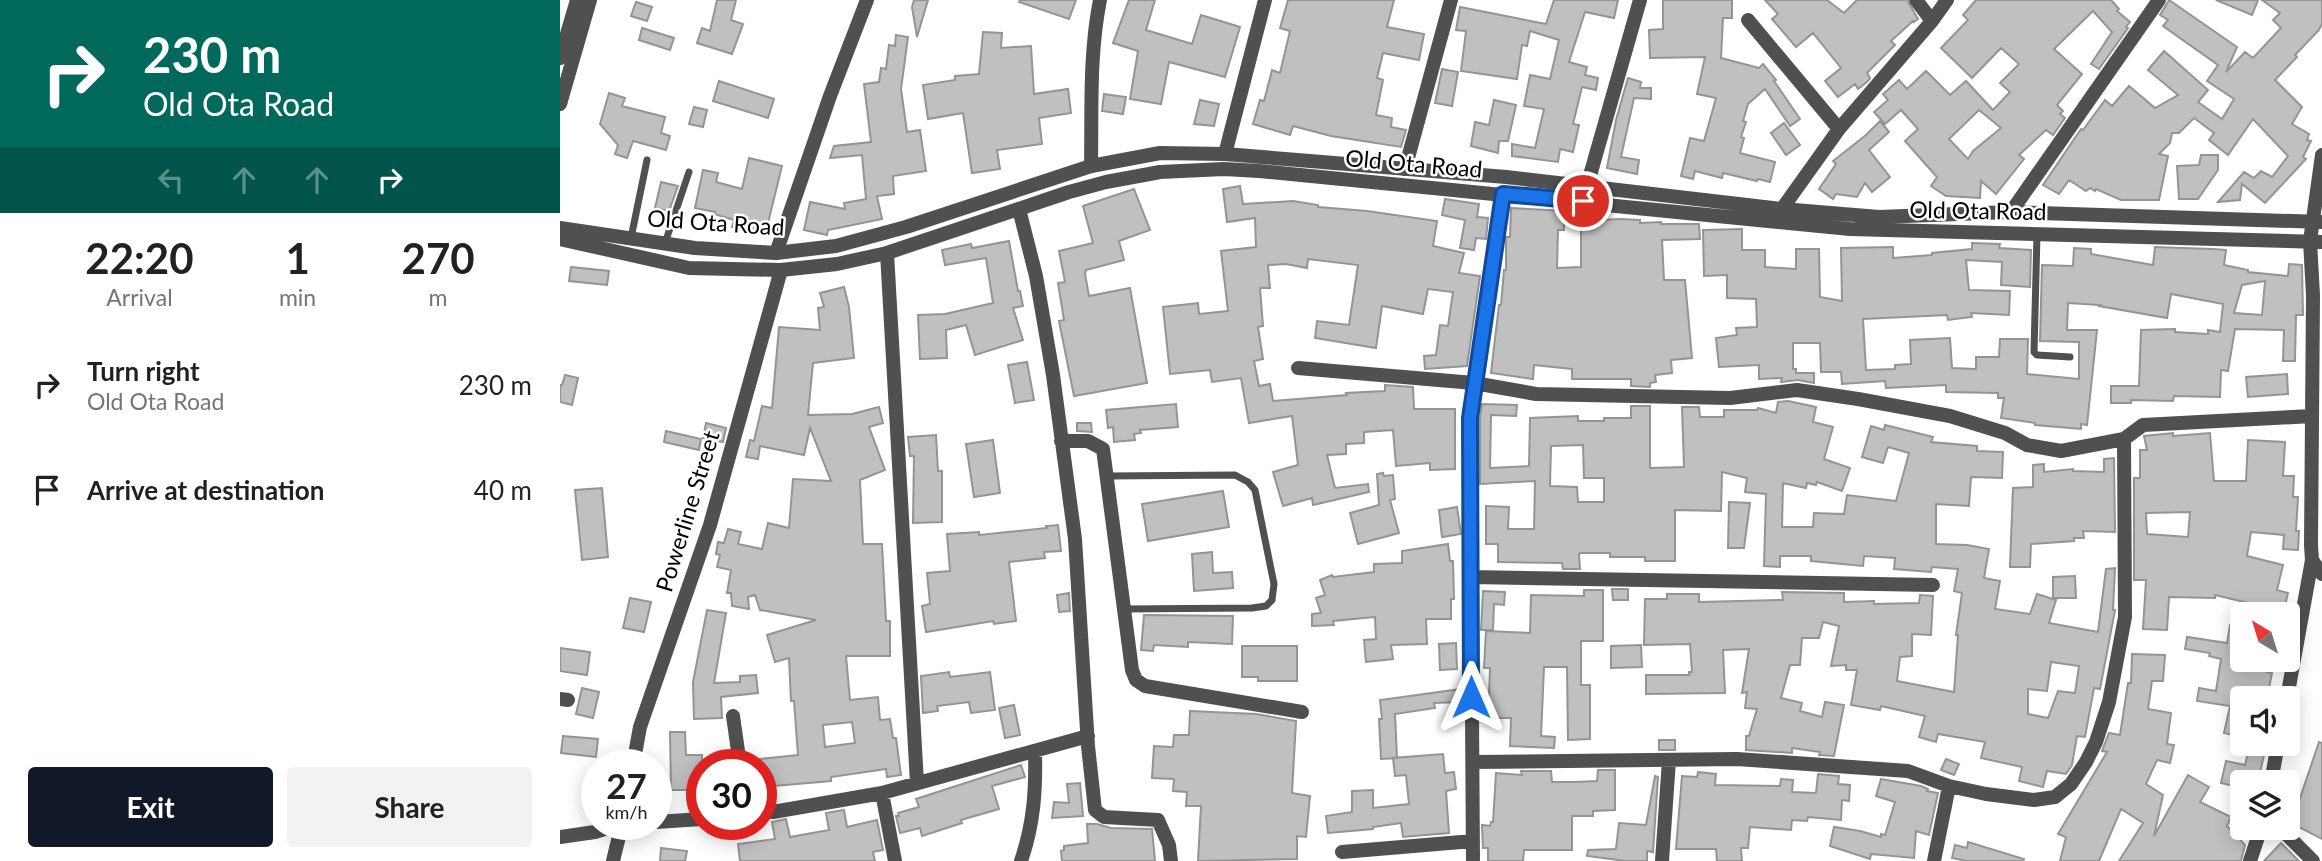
<!DOCTYPE html>
<html lang="en">
<head>
<meta charset="utf-8">
<style>
  :root { --surface:#fff; --page:#f2f2f2; --text:#202124; --muted:#757577; --accent:#111827 }
  body { margin:0; font-family:Lato,sans-serif; background:var(--page); color:var(--text); height:100vh; display:flex; flex-direction:column; font-size:26px; white-space:nowrap }
  * { box-sizing:border-box; margin:0 }
  p { font-size:23px; color:var(--muted) }
  .icon { flex:none; width:38px; height:38px; fill:none; stroke:currentColor; stroke-width:2; stroke-linecap:round; stroke-linejoin:round }
  .map { position:relative; flex:1; overflow:hidden }
  .side { display:flex; flex-direction:column; background:var(--surface); width:560px }
  .side>* { flex:none }
  .guide { background:#00695c; color:#fff; overflow:hidden }
  .needle { width:46px; rotate:322deg }
  .fabs { position:absolute; left:1670px; top:602px; display:grid; gap:14px }
  .fabs a { display:grid; place-items:center; width:70px; height:70px; border-radius:7px; background:var(--surface); box-shadow:0 4px 18px #0003; font-size:35px }
  .speed { position:absolute; left:21px; top:749px; display:flex; gap:14px; font-size:35px; font-weight:700; text-align:center }
  .speed>* { display:grid; place-content:center; width:91px; height:91px; border-radius:50%; background:var(--surface); box-shadow:0 4px 18px #0003; line-height:1 }
  .speed small { font-size:18px; font-weight:400 }
  .speed .limit { border:10px solid #d22; background:#fff; color:#111 }
  .pin { position:absolute; display:grid; place-items:center; width:60px; height:60px; color:#fff; margin:-30px; border:4px solid #fff; border-radius:50%; box-shadow:0 2px 7px #0007 }
  .me { position:absolute; width:77px; margin:-38px; rotate:0deg; stroke-linejoin:round; filter:drop-shadow(0 0 5px #0008) }
  .turn { display:flex; align-items:center; gap:24px; height:147px; padding:0 28px; font-size:32px }
  .turn .icon { width:91px; height:91px; stroke-width:2.5 }
  .turn b { display:block; font-size:49px; line-height:60px }
  .lanes { display:flex; align-items:center; height:66px; padding:0 28px; background:#0003; justify-content:center; gap:35px; direction:ltr }
  .lanes .off { opacity:.35 }
  .eta { display:flex; justify-content:space-evenly; align-items:center; height:119px; text-align:center }
  .eta b { font-size:42px; font-weight:700; line-height:49px }
  .cta { display:flex; gap:14px; margin-top:auto; padding:14px 28px }
  .cta a { flex:1; height:80px; border-radius:7px; background:var(--accent); color:#fff; font-size:28px; font-weight:700; line-height:80px; text-align:center }
  .cta a+a { background:var(--page); color:var(--text) }
  ul { padding:0; list-style:none }
  li { display:flex; align-items:center; gap:21px; height:105px; padding:0 28px }
  li div { flex:1 }
  li b { display:block; font-size:26px }
  li em { font-style:normal }
  main { display:flex; flex:1; min-height:0 }
  .map>svg:first-child { display:block }
  .building { fill:#c0c0c0; stroke:#949494; stroke-width:2; fill-rule:evenodd }
  .lines { fill:none; stroke-linecap:round; stroke-linejoin:round }
  .service { stroke:#505050; stroke-width:7 }
  .minor { stroke:#505050; stroke-width:14 }
  .tertiary { stroke:#505050; stroke-width:14 }
  .route-casing { stroke:#114b97; stroke-width:18 }
  .route { stroke:#1a73e8; stroke-width:12 }
  .labels { text-anchor:middle; dominant-baseline:central; stroke-width:5; stroke-linejoin:round; paint-order:stroke }
  .street-label { font-size:23px; fill:#000; stroke:#fff }
</style>
</head>
<body>
<main>
<section class="side">
<div class="guide">
<div class="turn"><svg class="icon" aria-label="right" viewBox="0 0 24 24"><path d="M7 20v-9h11M14 6l5 5-5 5"/></svg><div><b>230 m</b>Old Ota Road</div></div>
<div class="lanes"><svg class="icon off" aria-label="left" viewBox="0 0 24 24"><path d="M17 20v-9H6M10 6l-5 5 5 5"/></svg><svg class="icon off" aria-label="ahead" viewBox="0 0 24 24"><path d="M12 20V5M6 11l6-6 6 6"/></svg><svg class="icon off" aria-label="ahead" viewBox="0 0 24 24"><path d="M12 20V5M6 11l6-6 6 6"/></svg><svg class="icon" aria-label="right" viewBox="0 0 24 24"><path d="M7 20v-9h11M14 6l5 5-5 5"/></svg></div>
</div>
<div class="eta">
<div><b>22:20</b><p>Arrival</p></div>
<div><b>1</b><p>min</p></div>
<div><b>270</b><p>m</p></div>
</div>
<ul>
<li><svg class="icon" aria-label="right" viewBox="0 0 24 24"><path d="M7 20v-9h11M14 6l5 5-5 5"/></svg><div><b>Turn right</b><p>Old Ota Road</p></div><em>230 m</em></li>
<li><svg class="icon" aria-label="arrive" viewBox="0 0 24 24"><path d="M6 21V4h12l-3 4 3 4H6"/></svg><div><b>Arrive at destination</b></div><em>40 m</em></li>
</ul>
<div class="cta"><a>Exit</a><a>Share</a></div>
</section>
<div class="map">
<svg width="1762" height="861" viewBox="0 0 1762 861">
  <rect width="100%" height="100%" fill="#fff"/>
  <path class="building" d="M157,0H176L171,20L183,24L172,54L137,43L142,28L150,31Z
    M354,0H368L357,37L352,7Z
    M460,0H516L509,19L459,2Z
    M569,0H595L586,30L632,44L641,15L680,27L665,77L609,62L601,104L570,99L578,51L553,43Z
    M728,0H834L827,27L864,34L859,60L823,53L817,78L823,80L816,115L832,118L831,127L846,130L841,147L771,136L733,126L730,135L693,124L700,100L704,101L712,70L720,73L730,31L720,28Z
    M994,0H1058L1054,18L1025,12L1009,62L1027,67L1025,75L1038,78L1036,90L1022,87L1013,124L1019,125L1013,152L1000,149L998,162L952,156V144L975,148L984,109L964,106L970,75L990,79L999,40L970,31L967,46L962,45L957,79L901,71L906,31L896,30L900,7L986,24Z
    M1103,0H1172V18H1163L1161,58L1199,68L1203,64L1216,80L1214,81L1240,119L1230,126L1205,89L1188,104L1183,121L1186,122L1181,137L1184,138L1180,153L1215,162L1210,182L1198,179L1197,181L1163,173L1162,178L1135,171L1133,179L1121,176L1130,138L1144,141L1156,98L1137,94L1145,57L1090,58L1089,30L1103,29Z
    M1205,0H1267L1284,13L1297,0H1347L1358,19L1354,22L1353,21L1331,41L1335,45L1307,73L1310,78L1308,81L1298,89L1295,84L1278,97L1265,81L1281,68L1253,33L1236,47L1212,19L1218,14Z
    M1416,0H1551L1559,9L1557,11L1570,22L1566,27L1568,28L1539,69L1531,64L1552,32L1533,11L1494,49L1522,74L1497,105L1503,111L1500,114L1505,118L1493,135L1486,130L1459,155L1464,159L1436,194L1421,181L1420,198L1386,196L1371,186L1377,177L1345,141L1358,129L1341,110L1325,124L1314,112L1328,100L1323,94L1339,80L1347,89L1366,71L1390,95L1406,81L1433,110L1450,92L1440,83L1459,64L1441,48L1412,78L1381,48L1408,20L1403,15ZM1419,110L1441,128L1413,151L1408,159L1389,139Z
    M1609,0L1677,47L1666,72L1685,52L1693,58L1721,28L1713,20L1720,13L1702,0H1762V24L1759,30L1735,55L1737,57L1715,80L1742,107L1732,124L1749,134L1747,140L1751,141L1743,157L1746,159L1705,203L1682,184L1680,200L1658,202L1684,172L1694,178L1701,171L1712,177L1728,156L1693,119L1668,155L1649,140L1654,133L1634,118L1619,133H1612L1610,143L1599,154L1608,156L1599,200H1561L1536,189L1535,191L1530,188L1526,191L1509,180L1499,194L1483,185L1521,129L1523,130L1545,100L1552,106L1569,86L1595,108L1618,95L1588,70L1604,51L1648,90L1638,102L1662,119L1674,99L1647,81L1658,65L1603,26L1608,20L1600,15Z
    M1656,0H1698L1692,15Z
    M76,2L92,7L87,21L71,16Z
    M82,28L114,38L110,50L79,40Z
    M423,32L442,33L441,48L471,46L474,94L508,89L511,113L479,118L482,144L437,150L440,169L412,173L403,113L368,119L363,85L395,80V76L419,74Z
    M336,35L348,37L341,89L347,132L360,130L366,171L333,176L334,194L317,196L322,219L268,230L267,235L244,230L250,202L285,209L284,203L306,199L302,155L270,158L274,146L311,142L304,84L319,82L321,68L326,69L329,45L335,46Z
    M882,69L898,72L892,106L875,103Z
    M1068,78L1081,82L1080,88H1091V99L1074,98L1061,157L1079,160L1077,174L1047,168L1056,120Z
    M159,81L214,99L208,118L153,101Z
    M49,93L65,98L62,106L105,117L101,133L110,136L106,150L73,141L67,158L55,154L58,145L40,124Z
    M544,94L566,97L563,114L542,111Z
    M640,100L659,104L654,126L634,124Z
    M934,100L956,105L948,141H939L938,153L911,146L915,122L929,125Z
    M134,107L147,110L143,127L129,124Z
    M1320,121L1329,132L1309,150L1330,177L1312,192L1305,183L1297,197L1276,194L1273,199L1259,189L1276,164L1273,161L1306,135Z
    M1224,123L1240,145L1226,155L1211,133Z
    M1641,155H1658V170L1638,199H1619L1617,166L1639,165Z
    M189,158L222,166L205,235L172,227L174,220L154,214L155,212L135,208L143,170L158,173L156,182L182,189Z
    M101,182L118,186L109,211L95,208Z
    M680,186L683,204L733,201L758,205V207L807,211L877,221L873,246L904,253L899,273L920,276L907,366L865,369L864,356L876,355L880,325L888,326L893,292L868,289L863,314L822,306L816,348L755,338L757,321L789,325L798,265L748,259L747,268L726,264L708,265L710,288H700L703,326L698,327L703,359L694,361L699,386L710,384L713,401L787,395L786,393L825,391V385L853,387L854,409H895V469L870,470V463L836,466L833,430L804,432V443L786,444V454L767,455L775,488L808,484L809,492L753,505L752,498L723,506L713,472L738,465L732,416L689,423L681,378L652,382L650,370L610,374L603,307L638,303L639,314L668,311L661,251L696,247L695,218L667,222L663,189Z
    M574,189L590,230L559,241L564,260L526,270L525,274L529,296L570,288L587,383L514,396L499,321L504,320L498,283L505,282L499,251L533,243L523,206Z
    M885,199L919,204L917,217L928,218L926,239L916,238L914,250L900,248L905,220L882,215Z
    M951,208L1004,211V230H998L997,268L1021,267V221L1060,219L1080,220V223L1101,222V224H1139L1140,239L1102,240L1104,280H1125L1132,358L1111,360L1112,373L1095,375L1096,382L1090,383V387L1071,386V379H1012V369L974,365L973,379L931,373L939,305H941L944,270H946V237H950Z
    M1182,229V250H1205V267L1236,269V249H1259L1260,297L1282,301L1281,248L1333,247V258L1372,255V253L1412,249V243L1440,244L1439,248L1471,250L1470,287L1441,285L1442,262L1406,260L1409,290L1450,291L1449,315L1411,313L1412,317L1388,320L1387,315L1303,319L1306,370L1335,369V365L1351,364L1350,340L1390,338L1392,368L1416,369V357H1439L1440,339H1468L1467,374L1519,379V342L1480,341L1482,265L1513,266L1514,248L1531,249V254L1593,265L1595,247L1652,249L1666,250L1664,265L1688,270V272L1728,276L1729,264L1742,265L1743,315H1736L1735,361H1723L1724,330L1675,329L1668,371L1661,370L1660,397L1614,396L1613,401L1571,400V403H1551V386H1579L1581,330L1615,329V332L1648,334V330L1660,332L1663,304L1611,294L1607,318L1539,306L1540,305L1508,303L1507,330H1537L1527,425L1521,424V429L1475,425V423L1441,418L1444,398H1438V393L1386,392V385L1326,388L1325,381L1282,384L1281,372H1261L1260,343H1233V369H1236V373H1254V383L1238,380L1221,382L1222,378L1199,379V365L1159,367L1156,338L1177,335L1176,328L1197,327L1196,299L1167,298V275L1144,276L1143,230ZM1705,281L1702,315L1674,313L1682,285Z
    M449,241L458,291H460L463,306L453,308L463,340L415,355L406,325L386,330L387,358L360,359L358,315L385,314L433,303L426,258L385,265L382,250L411,244L412,248Z
    M11,267L49,271L47,285L9,281Z
    M284,287L289,307L294,358L253,363L248,415L292,414L319,407L323,423L309,427L325,470L300,480L303,544H322L326,621H330V656H286L290,700L318,697L320,720L330,719L333,738H336L341,775L327,777L326,769L271,777V781L202,787L200,759L238,755L234,701H231L229,658L215,662L207,635L256,620L200,610L195,595L188,597L189,609L172,606L171,593H167L171,570L157,567L160,555L156,554L158,542L164,543L168,529L181,532L178,544L202,549L208,523L229,528L233,479L271,481L250,428L244,455L200,446L198,459L186,457L190,440L194,441L202,406L212,408L219,327L260,330L258,308L264,307L260,293ZM292,722L295,743L265,747L263,725Z
    M467,362L474,400L455,403L448,365Z
    M1727,374L1728,394L1688,397L1686,377Z
    M5,375L18,378L12,405L0,402V385H2Z
    M1228,401L1256,407L1253,422L1273,427L1264,459L1290,468L1282,491L1257,482L1256,485L1247,483L1246,488L1223,483L1222,527H1253L1254,513L1284,514L1287,495L1336,501L1349,453L1328,447L1323,463L1302,457L1311,426L1324,430L1325,425L1373,437L1371,442L1417,446V451L1443,452L1442,478L1411,477L1409,506L1376,504V544L1407,545L1429,549L1424,578L1440,581L1435,609L1470,614L1477,594L1496,600L1489,623L1538,632L1546,569L1555,568L1553,610H1555L1540,689L1534,688L1525,737L1517,736L1512,765L1506,774L1487,771L1483,787L1459,781L1462,767L1421,758L1425,742L1378,734L1376,742L1359,737L1365,716L1321,706L1320,710L1291,705L1297,670H1286V665L1271,666L1279,626L1263,622L1259,638H1242L1240,665H1230L1221,698L1242,703L1240,711L1262,717L1265,702L1284,705L1274,756L1259,755L1260,752L1232,748V753L1186,750V736H1189L1197,709L1185,708L1187,692L1182,693L1189,649L1163,650L1165,693L1086,694V675H1129V672H1132L1130,644L1084,645L1085,599H1107V594H1139V602L1223,600L1222,592L1284,593V602L1314,601V604L1359,603L1360,595L1373,596L1371,635L1352,634V656L1340,657L1337,681L1394,692L1398,635H1396L1402,593L1394,591L1398,569L1372,567L1371,572L1334,569L1335,558L1304,556L1303,566L1251,561V556H1220V567L1204,566L1206,494L1185,492L1187,478L1162,472L1161,511L1115,510V561H1085V557H1050V553H1020L1019,554L1020,569H1003L1002,563L938,562V544H926V506L949,507L948,529H974L975,481L920,484V417L922,404L957,405L956,416L931,415L930,468L969,466L970,418L1018,416V421H1044V418H1071V406H1090V468L1124,467L1122,407H1139L1140,417H1164V410H1197L1198,408L1216,413L1218,402ZM1023,445L1024,478H1044V502H1018L1017,487L990,486L991,446ZM1491,662L1519,666L1515,693L1498,691L1488,718L1468,714V689L1487,691Z
    M616,404L618,427L580,430L581,433L574,434L575,440L554,442L553,427L548,428L546,410Z
    M146,423L166,428L163,442L143,438Z
    M517,423H531L532,432L517,431Z
    M106,431L141,439L139,450L104,442Z
    M1613,433V436L1650,433L1654,481H1686L1688,440L1725,442L1723,476H1734L1733,497H1738L1736,531H1739L1738,550L1723,549L1724,535L1691,532L1687,556L1723,565L1717,590L1728,593L1723,614H1695L1697,605L1655,595V598L1609,597L1607,630L1583,629L1586,580H1574V478H1580V450H1587L1584,436ZM1630,512L1628,537L1587,534L1586,513Z
    M376,435L378,471H382V522L353,523L354,456H350L348,437Z
    M433,440L440,493L414,497L406,444Z
    M1554,458L1555,532L1523,531L1524,538H1514V541L1471,544L1470,567H1450L1453,488L1473,487V465L1484,464V472L1513,469V471L1544,472V459Z
    M823,473L824,476L833,475L835,499L830,500L839,533L798,544L790,513L819,505L817,474Z
    M42,488L48,557L22,560L15,490Z
    M663,491L669,527L588,541L582,504Z
    M1169,502L1190,503L1184,548H1168Z
    M897,507L901,534L882,537L879,510Z
    M498,525L501,551L484,552L485,558L449,562L456,621L434,624L433,621L366,632L362,606L370,604L367,573L390,571L387,534L419,532V535L487,528L486,526Z
    M888,544L890,561H893L894,599H891V619H866L867,644L831,645L833,659L806,662L804,640L816,639L815,617L773,621L774,625L752,626V614L761,613L756,598L765,595L760,580L772,575L773,577L814,572V564L842,563V551Z
    M652,552L653,573L672,572L673,588L634,591L632,554Z
    M1515,576L1516,598H1493V577Z
    M1052,589H1068V600H1053Z
    M1024,590H1043V641H1021V685H1030V739L1008,740L1007,667H984L981,736L995,737L994,748L950,746L951,718H928L930,668H924L926,631L970,633L971,595L1024,596Z
    M923,591L945,592L944,605L934,604L933,630H921Z
    M509,593L510,611L499,612L497,595Z
    M70,598L91,602L84,632L63,628Z
    M147,610L166,613L154,683L180,682V676L196,675L198,693L161,697L162,718L134,719L133,682Z
    M584,615L673,616L672,644L628,642V647L594,645L593,651L581,650Z
    M1670,625L1682,627V660H1710L1707,672L1712,673L1707,698H1682V737L1664,733L1670,706L1637,701L1639,688L1656,691L1661,659L1649,656L1650,653L1625,649L1627,637L1667,643Z
    M896,643L897,669L880,670L879,644Z
    M1081,645L1082,667L1051,668V646Z
    M682,646H737V681H698V677H682Z
    M0,648L30,652L27,675L0,671Z
    M1572,654L1605,655L1603,681H1592L1588,709L1611,713L1607,744L1614,745L1610,763L1597,760L1586,784L1603,795L1594,836L1628,775L1649,787L1640,802L1671,817L1667,826L1685,845L1681,861H1559L1583,823L1561,809L1539,861H1500L1506,837L1498,834L1547,752L1542,751L1549,733L1560,735L1568,683H1571Z
    M389,672L390,677L430,672L435,710L411,713L409,702L377,706L378,711L363,713L361,676Z
    M22,688L39,692L33,718L16,714Z
    M901,689V702L874,703L875,708L835,714L837,758L821,759L819,719H822L820,700Z
    M454,705L460,735L445,738L439,708Z
    M630,711L696,714L736,721L732,793L750,796L746,837L737,836V859L638,861L641,806H626L627,792L613,791L614,779L592,778L594,746L613,747L614,735H629Z
    M110,732H125L126,755H142V803L129,804L128,790H111Z
    M3,736L38,739L36,757L1,753Z
    M1099,740H1115V750H1099Z
    M1759,742L1762,743V839L1727,821L1732,799L1739,801Z
    M1690,744L1706,746L1698,782H1682V788L1661,783L1666,761L1685,765Z
    M883,754L885,773L894,772L896,789L886,791L889,833L843,837L841,823L813,827V829L768,833L766,816L792,812V791L813,790V808L849,804L846,775L835,776L833,758Z
    M1386,759L1399,764L1394,775L1381,770Z
    M461,765L465,777L432,786L439,809L401,820L402,823L362,836L360,828L340,833L336,816H339L338,813L359,807L356,799Z
    M1038,770H1055V810L1033,811V816H1012V850H964L963,861H928V848H923L922,825L930,826L931,822H933L936,773L962,775L961,771H991L992,782H1016L1037,781Z
    M1138,772L1156,774L1155,785L1220,786L1221,779L1233,780L1232,792L1256,793L1258,774L1279,776L1278,784L1290,785L1289,801L1282,800L1281,820L1248,817L1247,821L1232,820L1231,830L1190,827L1188,848H1181L1182,861H1157L1156,849H1116L1122,776L1137,777Z
    M1095,776L1098,777L1093,852L1087,851V861H1066L1027,856L1028,850L1056,849L1059,823L1086,825Z
    M1321,779L1361,786L1368,789L1367,791L1378,793L1369,835L1356,831L1354,858L1311,854L1310,859L1270,846L1274,827L1300,831L1321,837V834L1325,835L1335,802L1316,796Z
    M520,783L523,816L492,818L494,802L509,803L507,784Z
    M284,810L287,827L317,820L323,850L313,852L315,861H180L178,844L215,839L212,822L226,819L230,837L269,830L266,813Z
    M527,824H537L551,828L592,829L595,861H502L501,851L504,850V846L528,843Z
    M1408,842L1464,859L1463,861H1407L1392,858L1395,845L1407,848Z
    M1721,843L1739,861H1704Z
    M101,848L127,851L125,861H100Z"/>
  <g class="lines">
    <path class="service" d="M1477,235L1474,352L1477,355L1510,357
      M71,238L87,160
      M105,243L129,172
      M548,476L675,475L688,482L695,490L714,584L712,600L706,606L692,608L565,609"/>
    <path class="minor" d="M1356,0L1372,21
      M1188,20L1279,129
      M665,154L705,0
      M1762,155L1750,241L1753,295L1751,545L1752,560L1762,574
      M531,166C532,111 529,55 540,0
      M845,169L891,0
      M1027,186L1080,0
      M459,209L476,276L493,375L515,539L528,746L535,810L544,817L598,820L609,845L611,861
      M1222,209L1279,129L1372,21L1387,0
      M1451,212L1599,0
      M216,253L270,96L307,0
      M327,253L357,783
      M738,368L914,383L976,394L1170,398L1237,390L1298,399L1390,416L1445,433L1467,445L1501,451L1564,439L1583,425L1752,416
      M501,441H528L543,449L572,670L576,680L585,686L742,712
      M911,577L1373,585
      M1727,698L1752,560
      M0,699L8,700
      M173,716L180,765
      M913,762L1177,759L1348,771L1389,786L1426,794L1474,800L1495,797L1511,784L1526,762L1536,742L1549,702L1565,617L1564,439
      M73,765L80,727L150,525L221,270
      M1711,782L1718,744
      M322,793L335,861
      M201,811L213,812L322,793L528,736
      M96,822L142,819
      M1720,828L1753,861
      M0,837L35,832L61,824
      M782,852L913,841
      M53,861L62,824
      M461,861C474,823 476,790 475,751
      M913,861L910,418L943,194
      M1102,861L1109,760
      M1374,861L1389,786
      M1690,861L1701,828"/>
    <path class="tertiary" d="M0,58L17,0
      M0,104L30,0
      M0,228L135,248L216,253L276,246L346,227L531,166L600,153L665,154L946,177L1222,209L1319,217L1451,212L1762,222
      M0,239L129,268L221,270L277,264L327,253L509,192L546,182L600,172L664,169L699,171L1290,229L1762,242"/>
  </g>
  <g class="lines">
    <defs>
      <path id="route" d="M911,697L910,418L943,194L1023,201"/>
    </defs>
    <use href="#route" class="route-casing"/>
    <use href="#route" class="route"/>
  </g>
  <g class="labels">
    <g class="street-label">
      <text transform="translate(854 163) rotate(5)">Old Ota Road</text>
      <text transform="translate(1418 210) rotate(1)">Old Ota Road</text>
      <text transform="translate(156 222) rotate(4)">Old Ota Road</text>
      <text transform="translate(127 511) rotate(-73)">Powerline Street</text>
    </g>
  </g>
</svg>
<div class="fabs">
<a><svg class="needle" viewBox="-14 -14 28 28"><path d="M0-13l5 13h-10z" fill="#e53935"/><path d="M0 13l5-13h-10z" fill="#757577"/></svg></a>
<a><svg class="icon" aria-label="sound" viewBox="0 0 24 24"><path d="M4 9h4l5-4v14l-5-4H4zM17 9q2 3 0 6"/></svg></a>
<a><svg class="icon" aria-label="layers" viewBox="0 0 24 24"><path d="M12 4l9 5-9 5-9-5zM3 14l9 5 9-5"/></svg></a>
</div>
<div class="speed"><div>27<small>km/h</small></div><div class="limit">30</div></div>
<div class="pin" style="left:1023px;top:201px;background:#d93025"><svg class="icon" aria-label="arrive" viewBox="0 0 24 24"><path d="M6 21V4h12l-3 4 3 4H6"/></svg></div>
<svg class="me" style="left:911px;top:697px" viewBox="-20 -20 40 40"><path d="M0-17L14 15 0 8-14 15z" fill="#1a73e8" stroke="#fff" stroke-width="4"/></svg>
</div>
</main>
</body>
</html>
